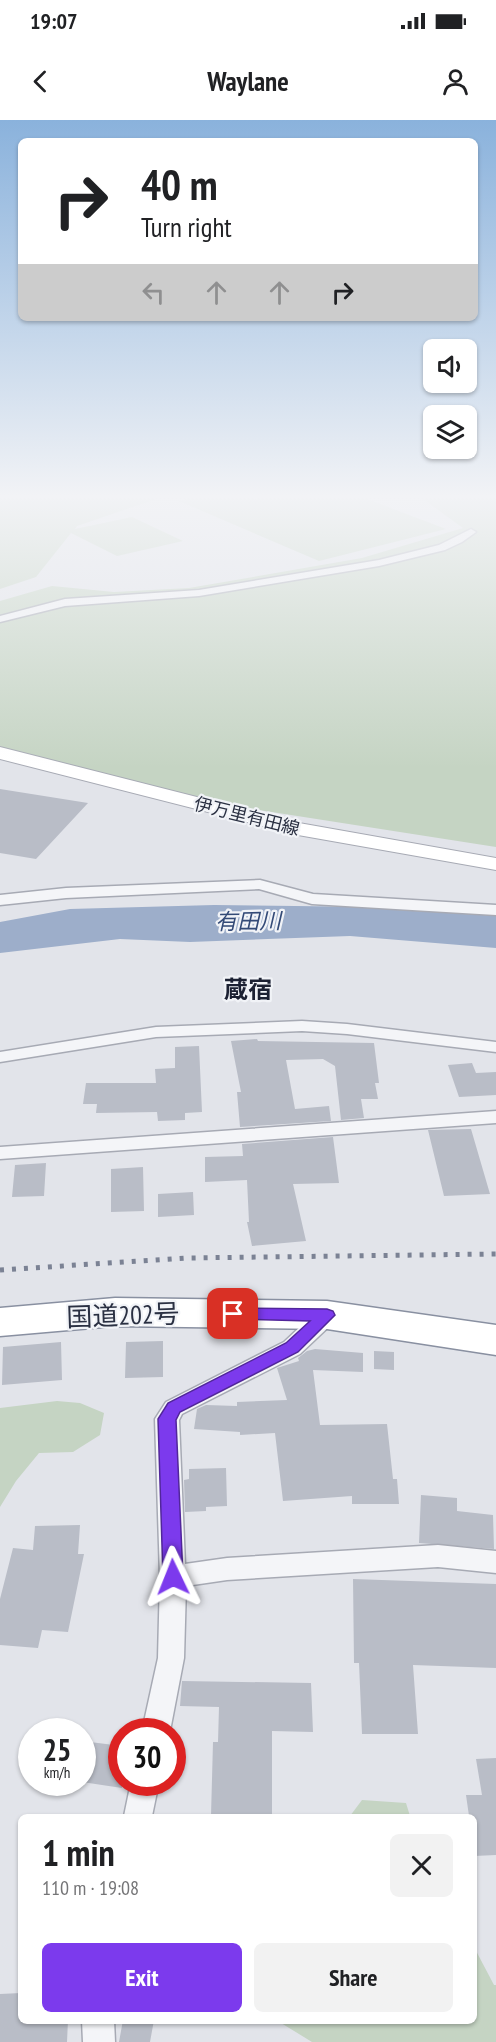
<!DOCTYPE html>
<html lang="en">
<head>
<meta charset="utf-8">
<style>
  :root { --surface:#fff; --page:#f2f2f2; --text:#202124; --muted:#757577; --accent:#7c3aed }
  body { margin:0; font-family:"PT Sans Narrow","Noto Sans JP",sans-serif; background:var(--page); color:var(--text); height:100vh; display:flex; flex-direction:column; font-size:22px; white-space:nowrap }
  * { box-sizing:border-box; margin:0 }
  p { font-size:20px; color:var(--muted) }
  .icon { flex:none; width:33px; height:33px; fill:none; stroke:currentColor; stroke-width:2; stroke-linecap:round; stroke-linejoin:round }
  .map { position:relative; flex:1; overflow:hidden }
  .sheet { position:absolute; left:18px; top:1694px; width:459px; height:210px; display:flex; flex-direction:column; background:var(--surface); border-radius:9px; box-shadow:0 2px 4px #0004 }
  .sheet>* { flex:none }
  .guide { position:absolute; left:18px; top:18px; width:460px; height:183px; border-radius:9px; box-shadow:0 2px 4px #0004; background:#fff; color:var(--text); overflow:hidden }
  .fabs { position:absolute; left:423px; top:219px; display:grid; gap:12px }
  .fabs a { display:grid; place-items:center; width:54px; height:54px; border-radius:9px; background:var(--surface); box-shadow:0 2px 4px #0004; font-size:30px }
  .speed { position:absolute; left:18px; top:1598px; display:flex; gap:12px; font-size:30px; font-weight:700; text-align:center }
  .speed>* { display:grid; place-content:center; width:78px; height:78px; border-radius:50%; background:var(--surface); box-shadow:0 2px 4px #0004; line-height:1 }
  .speed small { font-size:15px; font-weight:400 }
  .speed .limit { border:9px solid #d22; background:#fff; color:#111 }
  .pin { position:absolute; display:grid; place-items:center; width:51px; height:51px; color:#fff; margin:-26px; border-radius:12px; box-shadow:0 3px 9px #0006 }
  .me { position:absolute; width:66px; margin:-33px; rotate:358deg; stroke-linejoin:round; filter:drop-shadow(0 0 4px #0008) }
  .turn { display:flex; align-items:center; gap:21px; height:126px; padding:0 24px; font-size:27px }
  .turn .icon { width:78px; height:78px; stroke-width:2.5 }
  .turn b { display:block; font-size:42px; line-height:51px }
  .lanes { display:flex; align-items:center; height:57px; padding:0 24px; background:#0003; justify-content:center; gap:30px; direction:ltr }
  .lanes .off { opacity:.35 }
  .round { display:grid; place-items:center; flex:none; width:63px; height:63px; border-radius:9px; background:var(--page) }
  .overview { display:flex; align-items:center; justify-content:space-between; height:102px; padding:0 24px }
  h1 { font-size:36px; font-weight:700; line-height:45px }
  .action { display:flex; gap:12px; margin-top:auto; padding:12px 24px }
  .action a { flex:1; height:69px; border-radius:9px; background:var(--accent); color:#fff; font-size:24px; font-weight:700; line-height:69px; text-align:center }
  .action a+a { background:var(--page); color:var(--text) }
  .status { display:flex; justify-content:space-between; align-items:center; height:42px; padding:0 30px; background:var(--surface); direction:ltr }
  .status svg { height:16px; fill:currentColor }
  header { display:flex; justify-content:space-between; align-items:center; height:78px; padding:0 24px; background:var(--surface); font-size:27px; font-weight:700 }
  .map>svg:first-child { display:block }
  .green { fill:#c5d4c3 }
  .water { fill:#9daeca }
  .building { fill:#b9bdc7 }
  .lines { fill:none; stroke-linecap:round; stroke-linejoin:round }
  .street-casing { stroke:#a7aab4; stroke-width:3 }
  .secondary-casing { stroke:#a7aab4; stroke-width:2 }
  .highway-casing { stroke:#8990a1; stroke-width:3 }
  .street { fill:#f4f5f8; fill-rule:evenodd }
  .secondary { fill:#fff; fill-rule:evenodd }
  .highway { fill:#fff; fill-rule:evenodd }
  .rail { stroke:#7b8294; stroke-width:5; stroke-dasharray:4 8; stroke-linecap:butt }
  .route { fill:#7c3aed; stroke:#51269a; stroke-width:1.5 }
  .labels { text-anchor:middle; dominant-baseline:central; stroke-width:4.5; stroke-linejoin:round; paint-order:stroke }
  .far-street-label { font-size:18px; fill:#2a3042; stroke:#f1f3f7 }
  .water-label { font-size:22px; font-style:italic; fill:#334a77; stroke:#f1f3f7 }
  .quarter-label { font-size:24px; font-weight:bold; fill:#1c2133; stroke:#f1f3f7 }
  .near-street-label { font-size:26px; fill:#2a3042; stroke:#f1f3f7 }
</style>
</head>
<body>
<div class="status"><b>19:07</b><svg viewBox="0 0 49 12"><path d="M0 12V9h3v3zM5 12V6h3v6zM10 12V3h3v9zM15 12V0h3v12zM26 1h20v11H26zM47 4h2v5h-2z"/></svg></div>
<header><svg class="icon" aria-label="back" viewBox="0 0 24 24"><path d="M15 5l-7 7 7 7"/></svg>Waylane<svg class="icon" aria-label="person" viewBox="0 0 24 24"><circle cx="12" cy="8" r="4"/><path d="M4 21q1-7 8-7t8 7"/></svg></header>
<div class="map">
<svg width="496" height="1922" viewBox="0 0 496 1922">
  <rect width="100%" height="100%" fill="#e2e4ea"/>
  <path class="green" d="M0,379H156L77,406L75,409L132,397L183,421L117,436L71,413L36,457L0,469Z
    M188,379H367L446,409L319,441L179,381Z
    M423,379H496V727L213,683L0,636V481L52,466L114,472L189,468L362,438L463,408Z
    M57,1281L80,1283L104,1293L100,1315L73,1332L39,1333L16,1361L0,1387V1288Z
    M362,1680L406,1683L410,1696H350Z
    M474,1827L494,1865H496V1922H312L281,1903L282,1900H474Z"/>
  <path class="water" d="M214,785L377,787L496,796V828L350,816L190,822L120,819L0,833V802L70,789Z"/>
  <path class="building" d="M0,669L88,683L36,739L0,733Z
    M257,919L258,921L374,923L379,963H375L378,979H361L364,998L341,1000L335,946L323,939L286,940L295,989L329,986L331,1001L240,1007L237,972H241L231,921Z
    M199,926L202,992L185,993V1000L158,1001L157,992L96,993L97,984H83L86,963H156L155,949L175,948V927Z
    M472,943L476,953L496,952V975L459,977L448,945Z
    M471,1009L490,1074L444,1076L428,1010Z
    M333,1017L339,1063L293,1064L306,1121L252,1126L247,1102H249L247,1060L205,1062V1037L243,1036L242,1024Z
    M46,1043L44,1076L12,1077L15,1045Z
    M143,1047L144,1091L111,1092V1049Z
    M193,1072L194,1095L158,1097V1074Z
    M163,1221V1257L125,1258L126,1222Z
    M61,1222L62,1260L2,1265L3,1227Z
    M315,1229L363,1233V1252L313,1250L320,1305L387,1304L393,1359H397L399,1384H352V1376L283,1381L275,1313L240,1315V1312L194,1309L197,1289L206,1285L237,1286V1282L287,1280L277,1248L299,1241L298,1238L307,1231Z
    M374,1231L394,1232V1250L374,1249Z
    M226,1348L227,1386L206,1387V1391L185,1392L184,1360L189,1359V1349Z
    M421,1375L457,1378V1391L493,1395L494,1429L419,1423Z
    M80,1405L78,1434H84L68,1512L42,1510L38,1528L0,1525V1479L13,1428L33,1430L35,1406Z
    M353,1459L496,1464V1548L413,1545L418,1614H362L359,1543H354Z
    M182,1561L311,1563L313,1612L272,1611V1696H211L213,1622H218L219,1587L180,1586Z
    M82,1621L122,1626V1668L82,1662Z
    M496,1638V1735L474,1736V1696H469L466,1675H482L476,1639Z
    M21,1873V1900H68L67,1922H0V1874Z
    M123,1900H154L150,1922H119Z"/>
  <g class="lines">
    <defs>
      <path id="street" d="M471,409L476,412L462,422L445,430L379,446L199,476L65,486L0,502V496L65,479L199,470L379,440L439,425Z
        M260,760L313,774L496,785V795L312,784L259,769L66,778L0,785V775L66,768Z
        M302,901L347,904L496,922V932L347,914L302,911L156,917L0,942V932L156,907Z
        M496,991V1003L0,1039V1027Z
        M327,1187L335,1189L338,1195L335,1201L300,1234L182,1294L179,1300L185,1444L227,1438L438,1425L496,1431V1453L438,1447L227,1460L186,1466L184,1538L170,1611H142L158,1538L160,1457L155,1299L166,1282L284,1222L319,1189Z
        M131,1662H159L152,1696H124Z
        M82,1900H114L115,1922H83Z"/>
      <path id="secondary" d="M0,627L299,703L496,738V750L298,715L0,639Z"/>
      <path id="highway" d="M115,1178L327,1181L496,1205V1235L327,1209L115,1206L0,1216V1188Z"/>
    </defs>
    <use href="#street" class="street-casing"/>
    <use href="#secondary" class="secondary-casing"/>
    <use href="#highway" class="highway-casing"/>
    <use href="#street" class="street"/>
    <use href="#secondary" class="secondary"/>
    <use href="#highway" class="highway"/>
    <path class="rail" d="M0,1150L186,1138L496,1134"/>
  </g>
  <linearGradient id="sky" x2="0" y2="1"><stop stop-color="#8ab2dc"/><stop offset="0.58" stop-color="#f2f3f6"/><stop offset="1" stop-color="#f2f3f6" stop-opacity="0"/></linearGradient>
  <rect width="496" height="648" fill="url(#sky)"/>
  <path class="route" d="M233,1188L327,1189L333,1191L335,1195L298,1232L180,1292L176,1300L183,1457L180,1463L173,1465L166,1463L163,1457L158,1299L168,1283L286,1223L310,1201L233,1199L227,1198L224,1194L227,1189Z"/>
  <g class="labels">
    <g class="far-street-label">
      <text transform="translate(247 696) rotate(14)">伊万里有田線</text>
    </g>
    <g class="water-label">
      <text transform="translate(248 801) rotate(-1)">有田川</text>
    </g>
    <g class="quarter-label">
      <text x="248" y="869">蔵宿</text>
    </g>
    <g class="near-street-label">
      <text transform="translate(123 1195) rotate(-2)">国道202号</text>
    </g>
  </g>
</svg>
<div class="fabs">
<a><svg class="icon" aria-label="sound" viewBox="0 0 24 24"><path d="M4 9h4l5-4v14l-5-4H4zM17 9q2 3 0 6"/></svg></a>
<a><svg class="icon" aria-label="layers" viewBox="0 0 24 24"><path d="M12 4l9 5-9 5-9-5zM3 14l9 5 9-5"/></svg></a>
</div>
<div class="speed"><div>25<small>km/h</small></div><div class="limit">30</div></div>
<div class="pin" style="left:233px;top:1194px;background:#d93025"><svg class="icon" aria-label="arrive" viewBox="0 0 24 24"><path d="M6 21V4h12l-3 4 3 4H6"/></svg></div>
<svg class="me" style="left:173px;top:1457px" viewBox="-20 -20 40 40"><path d="M0-17L14 15 0 8-14 15z" fill="#7c3aed" stroke="#fff" stroke-width="4"/></svg>
<div class="guide">
<div class="turn"><svg class="icon" aria-label="right" viewBox="0 0 24 24"><path d="M7 20v-9h11M14 6l5 5-5 5"/></svg><div><b>40 m</b>Turn right</div></div>
<div class="lanes"><svg class="icon off" aria-label="left" viewBox="0 0 24 24"><path d="M17 20v-9H6M10 6l-5 5 5 5"/></svg><svg class="icon off" aria-label="ahead" viewBox="0 0 24 24"><path d="M12 20V5M6 11l6-6 6 6"/></svg><svg class="icon off" aria-label="ahead" viewBox="0 0 24 24"><path d="M12 20V5M6 11l6-6 6 6"/></svg><svg class="icon" aria-label="right" viewBox="0 0 24 24"><path d="M7 20v-9h11M14 6l5 5-5 5"/></svg></div>
</div>
<section class="sheet">
<div class="overview"><div><h1>1 min</h1><p>110 m · 19:08</p></div><a class="round"><svg class="icon" aria-label="close" viewBox="0 0 24 24"><path d="M6 6l12 12M18 6L6 18"/></svg></a></div>
<div class="action"><a>Exit</a><a>Share</a></div>
</section>
</div>
</body>
</html>
